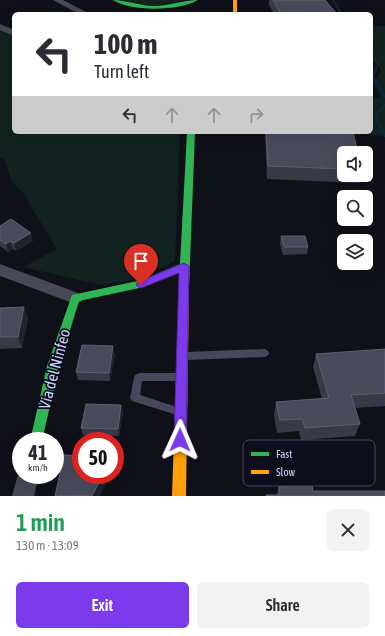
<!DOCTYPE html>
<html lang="en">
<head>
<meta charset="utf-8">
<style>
  :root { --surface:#fff; --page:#f2f2f3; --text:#2b2b33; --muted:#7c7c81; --accent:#7c3aed }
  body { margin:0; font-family:"Asap Condensed",sans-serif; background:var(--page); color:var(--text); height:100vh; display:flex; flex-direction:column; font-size:15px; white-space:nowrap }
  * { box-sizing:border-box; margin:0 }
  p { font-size:13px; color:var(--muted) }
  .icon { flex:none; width:22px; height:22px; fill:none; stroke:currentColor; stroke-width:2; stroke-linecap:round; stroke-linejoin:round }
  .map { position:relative; height:496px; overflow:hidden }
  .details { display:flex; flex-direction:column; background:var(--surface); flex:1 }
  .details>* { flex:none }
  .top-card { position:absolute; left:12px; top:12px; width:361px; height:122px; border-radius:6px; box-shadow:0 4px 16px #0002; background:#fff; color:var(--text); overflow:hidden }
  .fabs { position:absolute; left:337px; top:146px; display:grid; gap:8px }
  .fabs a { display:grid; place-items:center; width:36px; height:36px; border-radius:6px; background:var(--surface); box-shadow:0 4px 16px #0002; font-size:20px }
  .speed { position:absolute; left:12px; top:432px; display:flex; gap:8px; font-size:20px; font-weight:700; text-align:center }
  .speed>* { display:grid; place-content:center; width:52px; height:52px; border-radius:50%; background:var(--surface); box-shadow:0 4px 16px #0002; line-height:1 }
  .speed small { font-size:10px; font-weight:400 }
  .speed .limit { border:6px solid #d22; background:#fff; color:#111 }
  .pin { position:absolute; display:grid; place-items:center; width:34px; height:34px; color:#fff; margin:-41px -17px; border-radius:50% 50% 50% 0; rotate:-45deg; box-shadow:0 0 4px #0007 }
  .pin .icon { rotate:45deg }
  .me { position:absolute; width:44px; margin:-22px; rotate:1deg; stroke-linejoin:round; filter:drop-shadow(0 0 3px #0008) }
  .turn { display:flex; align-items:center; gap:14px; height:84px; padding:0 16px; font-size:18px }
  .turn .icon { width:52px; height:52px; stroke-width:2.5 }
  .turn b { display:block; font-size:28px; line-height:34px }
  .lanes { display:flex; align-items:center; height:38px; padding:0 16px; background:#0003; justify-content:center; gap:20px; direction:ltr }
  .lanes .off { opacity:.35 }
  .round { display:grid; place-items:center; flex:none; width:42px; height:42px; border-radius:6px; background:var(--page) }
  .headline { display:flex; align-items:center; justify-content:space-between; height:68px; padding:0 16px }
  h1 { font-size:24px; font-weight:600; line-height:30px; color:#1e9e55 }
  .button { display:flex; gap:8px; margin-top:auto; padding:8px 16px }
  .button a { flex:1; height:46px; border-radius:6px; background:var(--accent); color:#fff; font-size:16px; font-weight:600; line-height:46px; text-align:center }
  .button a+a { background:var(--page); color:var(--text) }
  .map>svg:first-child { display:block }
  .green { fill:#11221f }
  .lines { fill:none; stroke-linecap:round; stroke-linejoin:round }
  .stream-far1 { stroke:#10293a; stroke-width:2 }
  .stream { stroke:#10293a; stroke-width:2.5 }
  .lane { fill:#464959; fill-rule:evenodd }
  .street { fill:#464959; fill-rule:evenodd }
  .fast { fill:#30b455; fill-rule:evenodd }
  .slow { fill:#ff9f0a; fill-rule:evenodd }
  .wall { fill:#393948 }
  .shaded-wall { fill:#22222d }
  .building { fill:#494a5c; stroke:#5d5f75 }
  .route { fill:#7c3aed; stroke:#51269a }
  .labels { text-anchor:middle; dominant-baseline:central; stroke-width:3.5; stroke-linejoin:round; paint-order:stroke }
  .near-street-label { font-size:16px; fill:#ccd0fb; stroke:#0d0d1c }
  .key { fill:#0d0d1c; stroke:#46485f; stroke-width:1 }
  .key-label { font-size:11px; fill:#ccd0fb }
</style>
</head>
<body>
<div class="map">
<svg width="385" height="496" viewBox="0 0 385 496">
  <rect width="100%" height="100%" fill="#101018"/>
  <path class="green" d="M120,0H187C162,5 144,10 120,0Z
    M371,26H385V136L369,135L368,132H371V97L381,98L373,84L381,71L371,53Z
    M0,29L14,35V132H180L175,261L138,279L101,285L23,267L57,249L30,205L27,197L12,182L4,158L0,157Z"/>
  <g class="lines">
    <path class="stream-far1" d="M333,0L342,14
      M371,57L378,64L373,78L375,81"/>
    <path class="stream" d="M375,80L385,97
      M385,105L375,116L385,136"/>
    <path class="lane" d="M265,349L268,351L269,353L268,355L265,357L186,360L183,359L182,356L183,353L186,352Z
      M140,373H178L181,374L182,377L181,380L178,381H142L140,395L180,408L182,411L180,414L177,415L132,401L130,398L134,378L135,375Z"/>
    <path class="street" d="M53,0H63L90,14H79Z
      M0,24L14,30V36L0,30Z
      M0,264L81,294L83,298L81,302L75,304L0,276Z
      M20,467L21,475H39L34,496H12Z"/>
    <path class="fast" d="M113,0C126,0 140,6 154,6C169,6 183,0 198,0C180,11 131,12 113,0Z
      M187,132H195L189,288L187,291H181L179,288L180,271L144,287L79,301L59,366L42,441H30L47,366L72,295L142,280L180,264Z"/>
    <path class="slow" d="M233,0H237V14H233Z
      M184,284L187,285L189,288L186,496H172L179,288L181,285Z"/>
  </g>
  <path class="wall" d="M269,0H325L337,14H274L269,5Z
    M265,132H353L344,153V175H361L359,183L267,179Z
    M0,226L33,241L16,251L13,249L8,252L0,246Z
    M281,236L308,247L307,254L283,255L280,244Z
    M0,308L28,318L22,348L0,349Z
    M385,349V406L355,408L360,424L355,436L301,440L299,431L277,433L274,415L276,402L322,399L313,367L316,354Z
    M115,354L110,381L78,380L76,372Z
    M121,405L123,412L119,436L83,435L81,428Z
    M279,486L313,491L385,496L276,495Z"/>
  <path class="shaded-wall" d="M31,233L33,241L16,251L14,243Z
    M10,241L13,249L8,252L6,244Z
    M24,307L28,318L22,348L18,337Z
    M113,346L115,354L110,381L109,373Z
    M121,405L123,412L119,436L118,429Z
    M103,475H104L106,483L100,496H92Z"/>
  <path class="building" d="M273,0H325L337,14H281Z
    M266,132H353L358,153H344V169L268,166Z
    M11,219L31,233L14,243L10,241L6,244L0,240V226Z
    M281,236H305L308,247H284Z
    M24,307L18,337H0V308Z
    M82,345L113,346L109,373L76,372Z
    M385,349V393L351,395L360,424L305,428L302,419L280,420L276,402L329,398L316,354Z
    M86,404L121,405L118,429L81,428Z
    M64,455L81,456V475H103L92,496H55Z
    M312,485L313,491H385V496H266V495H280L279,486Z"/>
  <path class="route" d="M184,263L189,266L186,440L184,444L180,446L176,444L174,440L179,273L141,288L136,285L138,282Z"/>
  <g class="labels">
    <g class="near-street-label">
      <text transform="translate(54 369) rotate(-75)">Via del Ninfeo</text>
    </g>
  </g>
  <rect x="243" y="440" width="132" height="46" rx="6" class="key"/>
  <rect x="251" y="452" width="18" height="4" fill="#30b455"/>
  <rect x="251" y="470" width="18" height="4" fill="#ff9f0a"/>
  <g class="key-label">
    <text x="276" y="458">Fast</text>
    <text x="276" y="476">Slow</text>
  </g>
</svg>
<div class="fabs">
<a><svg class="icon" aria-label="sound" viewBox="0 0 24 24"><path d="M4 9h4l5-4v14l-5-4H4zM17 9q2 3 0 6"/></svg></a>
<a><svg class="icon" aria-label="search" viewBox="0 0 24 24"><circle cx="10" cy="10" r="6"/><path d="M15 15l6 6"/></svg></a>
<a><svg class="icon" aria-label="layers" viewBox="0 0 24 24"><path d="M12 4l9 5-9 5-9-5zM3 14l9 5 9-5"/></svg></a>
</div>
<div class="speed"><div>41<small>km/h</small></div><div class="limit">50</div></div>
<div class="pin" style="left:141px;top:285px;background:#d93025"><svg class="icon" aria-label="arrive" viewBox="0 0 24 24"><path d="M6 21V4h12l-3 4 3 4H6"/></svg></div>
<svg class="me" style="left:180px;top:440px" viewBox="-20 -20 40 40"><path d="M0-17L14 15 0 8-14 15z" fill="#7c3aed" stroke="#fff" stroke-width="4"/></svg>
<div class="top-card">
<div class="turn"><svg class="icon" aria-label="left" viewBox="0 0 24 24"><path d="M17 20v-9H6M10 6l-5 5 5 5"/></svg><div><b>100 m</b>Turn left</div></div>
<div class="lanes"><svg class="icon" aria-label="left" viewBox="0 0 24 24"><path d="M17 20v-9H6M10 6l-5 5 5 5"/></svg><svg class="icon off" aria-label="ahead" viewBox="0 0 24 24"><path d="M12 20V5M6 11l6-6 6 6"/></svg><svg class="icon off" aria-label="ahead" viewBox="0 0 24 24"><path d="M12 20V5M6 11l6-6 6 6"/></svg><svg class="icon off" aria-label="right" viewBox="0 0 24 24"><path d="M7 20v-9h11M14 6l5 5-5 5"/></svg></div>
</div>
</div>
<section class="details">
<div class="headline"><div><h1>1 min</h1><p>130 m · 13:09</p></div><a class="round"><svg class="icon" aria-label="close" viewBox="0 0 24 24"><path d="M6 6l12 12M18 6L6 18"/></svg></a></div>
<div class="button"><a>Exit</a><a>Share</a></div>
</section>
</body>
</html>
